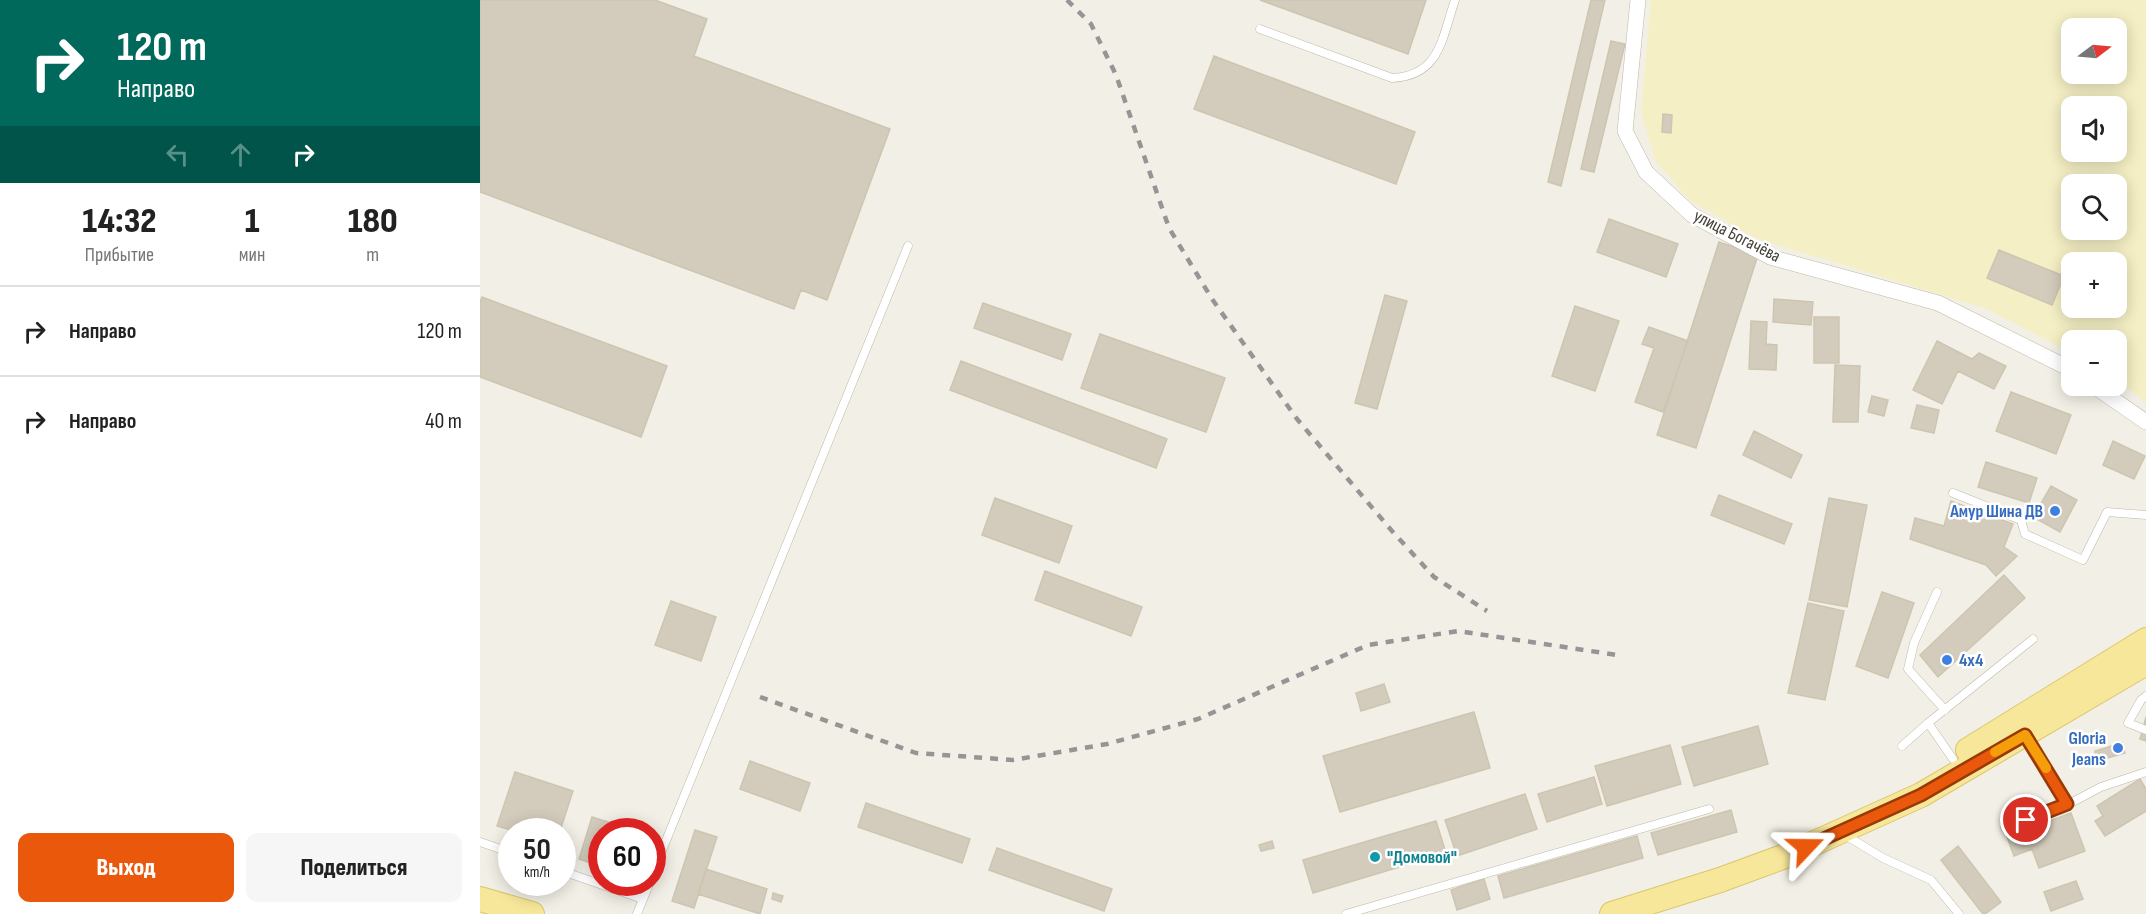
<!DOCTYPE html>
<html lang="ru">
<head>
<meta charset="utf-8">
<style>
  :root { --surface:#fff; --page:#f6f6f6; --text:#222; --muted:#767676; --line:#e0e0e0; --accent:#ea580c }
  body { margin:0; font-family:"Sofia Sans Condensed",sans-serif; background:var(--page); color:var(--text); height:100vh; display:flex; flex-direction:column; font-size:22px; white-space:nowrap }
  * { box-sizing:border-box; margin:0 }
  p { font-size:20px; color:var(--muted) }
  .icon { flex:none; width:33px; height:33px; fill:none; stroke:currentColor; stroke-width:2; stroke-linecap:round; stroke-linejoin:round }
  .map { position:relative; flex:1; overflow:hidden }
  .side { display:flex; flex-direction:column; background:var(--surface); width:480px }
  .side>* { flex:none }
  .guide { background:#00695c; color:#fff; overflow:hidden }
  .needle { width:39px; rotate:74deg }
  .tools { position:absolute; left:1581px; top:18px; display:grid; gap:12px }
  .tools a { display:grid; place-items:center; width:66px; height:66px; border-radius:12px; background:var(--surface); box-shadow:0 3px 15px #0003; font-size:30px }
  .speed { position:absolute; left:18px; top:818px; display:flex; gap:12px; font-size:30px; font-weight:700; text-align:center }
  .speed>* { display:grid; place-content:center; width:78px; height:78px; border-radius:50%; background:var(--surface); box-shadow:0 3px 15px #0003; line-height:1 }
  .speed small { font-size:15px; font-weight:400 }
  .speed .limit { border:9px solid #d22; background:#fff; color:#111 }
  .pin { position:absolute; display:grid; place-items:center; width:51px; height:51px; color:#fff; margin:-26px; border:3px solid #fff; border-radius:50%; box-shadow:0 2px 6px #0007 }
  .me { position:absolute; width:66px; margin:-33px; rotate:67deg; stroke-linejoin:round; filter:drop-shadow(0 0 4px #0008) }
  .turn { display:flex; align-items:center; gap:21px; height:126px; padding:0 18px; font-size:27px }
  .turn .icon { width:78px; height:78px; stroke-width:2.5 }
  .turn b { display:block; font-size:42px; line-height:51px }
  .lanes { display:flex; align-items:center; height:57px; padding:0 18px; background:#0003; justify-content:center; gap:30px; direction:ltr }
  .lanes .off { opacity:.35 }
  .eta { display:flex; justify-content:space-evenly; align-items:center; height:102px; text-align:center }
  .eta b { font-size:36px; font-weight:800; line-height:42px }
  .cta { display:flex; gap:12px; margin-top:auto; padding:12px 18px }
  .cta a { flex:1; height:69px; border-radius:12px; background:var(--accent); color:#fff; font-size:24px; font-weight:800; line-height:69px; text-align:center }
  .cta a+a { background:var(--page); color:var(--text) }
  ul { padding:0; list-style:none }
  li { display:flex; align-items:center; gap:18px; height:90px; padding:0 18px; border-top:2px solid var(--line) }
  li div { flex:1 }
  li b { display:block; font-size:22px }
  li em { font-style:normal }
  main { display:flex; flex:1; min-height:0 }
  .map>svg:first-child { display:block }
  .sand { fill:#f4efc4; fill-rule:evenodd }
  .building { fill:#d3ccbc; stroke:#cdc5b0; stroke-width:1.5 }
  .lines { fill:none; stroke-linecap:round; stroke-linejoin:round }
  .service-casing { stroke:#bdb8a9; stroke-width:9 }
  .minor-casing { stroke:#bdb8a9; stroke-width:16 }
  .primary-casing { stroke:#dbc66b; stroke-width:26 }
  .service { stroke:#fff; stroke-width:8 }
  .minor { stroke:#fff; stroke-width:15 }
  .primary { stroke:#f7e79a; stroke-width:24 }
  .rail { stroke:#959595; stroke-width:4.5; stroke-dasharray:8 8; stroke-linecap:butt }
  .route-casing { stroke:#983908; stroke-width:15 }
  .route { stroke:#ea580c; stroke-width:10 }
  .slow { stroke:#f59e0b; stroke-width:10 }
  .shop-dot { fill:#3f7fe0; stroke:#fff; stroke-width:2 }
  .culture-dot { fill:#0f9aa8; stroke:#fff; stroke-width:2 }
  .labels { text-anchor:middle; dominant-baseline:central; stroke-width:5; stroke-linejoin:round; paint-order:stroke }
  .street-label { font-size:18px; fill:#444036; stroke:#fff }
  .shop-label { font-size:18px; font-weight:bold; fill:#366cbe; stroke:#fff; text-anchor:end }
  .culture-label { font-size:18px; font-weight:bold; fill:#0d838f; stroke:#fff; text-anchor:start }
</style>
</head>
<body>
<main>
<section class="side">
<div class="guide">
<div class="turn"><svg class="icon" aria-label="right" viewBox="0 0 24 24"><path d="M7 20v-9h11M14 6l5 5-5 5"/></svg><div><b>120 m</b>Направо</div></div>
<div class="lanes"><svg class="icon off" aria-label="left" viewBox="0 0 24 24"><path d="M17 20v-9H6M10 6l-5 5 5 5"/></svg><svg class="icon off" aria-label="ahead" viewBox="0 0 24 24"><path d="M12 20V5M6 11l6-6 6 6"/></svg><svg class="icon" aria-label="right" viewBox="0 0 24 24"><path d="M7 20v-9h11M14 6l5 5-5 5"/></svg></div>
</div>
<div class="eta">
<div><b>14:32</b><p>Прибытие</p></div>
<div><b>1</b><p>мин</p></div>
<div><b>180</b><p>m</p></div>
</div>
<ul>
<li><svg class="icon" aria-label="right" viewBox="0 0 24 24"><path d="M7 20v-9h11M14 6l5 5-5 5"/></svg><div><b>Направо</b></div><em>120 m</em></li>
<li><svg class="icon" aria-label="right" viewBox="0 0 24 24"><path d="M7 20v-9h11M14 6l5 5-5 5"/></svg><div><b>Направо</b></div><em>40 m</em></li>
</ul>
<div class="cta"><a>Выход</a><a>Поделиться</a></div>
</section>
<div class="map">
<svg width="1666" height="914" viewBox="0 0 1666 914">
  <rect width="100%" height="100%" fill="#f2f0e6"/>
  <path class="sand" d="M1171,0H1666V403L1637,379L1636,340H1592L1591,353L1507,309L1275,238L1209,200L1175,160L1161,112ZM1592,28H1636V74H1592ZM1592,106H1636V152H1592ZM1592,184H1636V230H1592ZM1592,262H1636V308H1592Z"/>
  <path class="building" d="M0,0H175L227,19L214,56L410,129L347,300L321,290L314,309L0,192Z
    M780,0H946L928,54Z
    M1111,0H1125L1081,186L1068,182Z
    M1131,41L1145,44L1114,172L1101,169Z
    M734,56L935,132L916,184L714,109Z
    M1183,114L1192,115L1191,133L1182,132Z
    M1129,219L1198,244L1186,277L1117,252Z
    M1239,242L1278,255L1216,448L1177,435Z
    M1519,250L1584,276L1572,305L1507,278Z
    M905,295L927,301L897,409L875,403Z
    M2,297L187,366L161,437L0,377V302Z
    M1294,299L1333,302L1331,325L1293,322Z
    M503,303L591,334L582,360L494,328Z
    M1095,306L1139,321L1115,391L1072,376Z
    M1334,317H1359V363H1334Z
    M1271,321L1287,322L1286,344L1297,345L1296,370L1269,369Z
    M1169,327L1208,341L1183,412L1155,402L1174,348L1162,344Z
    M620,334L745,378L726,432L601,388Z
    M1457,341L1492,359L1499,353L1526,366L1514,389L1478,371L1462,404L1433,390Z
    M481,361L687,439L676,468L470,390Z
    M1355,365L1380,366L1378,422H1353Z
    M1531,392L1591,415L1576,454L1516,431Z
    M1392,396L1408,400L1404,416L1388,412Z
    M1437,405L1459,410L1454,433L1431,428Z
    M1274,431L1322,455L1311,478L1263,455Z
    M1633,441L1665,456L1654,479L1623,465Z
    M1506,462L1557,478L1549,503L1498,487Z
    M1571,486L1597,500L1580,532L1553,517Z
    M1239,495L1312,524L1304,544L1231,515Z
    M515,498L592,526L579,563L502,535Z
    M1349,498L1387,505L1367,607L1329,600Z
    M1471,501L1533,524L1524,547L1537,556L1516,576L1506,565L1430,539L1435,518L1464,526Z
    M565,571L662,607L651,636L555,600Z
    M1524,575L1545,598L1458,677L1440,655Z
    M1402,592L1434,603L1408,678L1376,666Z
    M191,601L236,617L221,661L175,645Z
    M1328,603L1364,611L1345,700L1308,693Z
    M904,684L910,702L881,711L876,693Z
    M994,712L1010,768L860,812L843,756Z
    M1666,717V741L1660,739Z
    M1278,726L1288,764L1214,786L1202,747Z
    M1642,743L1645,753L1617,761L1615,751Z
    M1190,745L1201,784L1127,806L1115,766Z
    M270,761L330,783L320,811L260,789Z
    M35,772L93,791L80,831H34L17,826Z
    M1114,777L1122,804L1067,822L1058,794Z
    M1660,779L1666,789V811L1625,836L1615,821L1623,816L1617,806Z
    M1045,794L1057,829L977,856L965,820Z
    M386,803L490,839L482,863L378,827Z
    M1251,810L1257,832L1178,855L1171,833Z
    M1591,813L1605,851L1559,868L1552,849L1534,856L1527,837Z
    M112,817L157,831H122V867L99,859Z
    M956,821L966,853L833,893L823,860Z
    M215,830L237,837L214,908L192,901Z
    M1157,836L1163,858L1024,898L1018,876Z
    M792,841L794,848L781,851L779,845Z
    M1478,846L1521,902L1505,914H1503L1461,860Z
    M517,848L632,889L624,911L509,870Z
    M226,869L287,889L280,914L218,894Z
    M1004,879L1010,899L977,910L971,890Z
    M1596,881L1603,899L1571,911L1564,892Z
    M293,893L303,896L301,902L292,899Z"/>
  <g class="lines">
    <defs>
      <path id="service" d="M780,29L912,78C960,76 962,38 975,0
        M1473,493L1541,520L1545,534L1603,560L1627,512L1666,515
        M1457,592L1434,643L1428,669L1465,710
        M1666,696L1661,700L1648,723L1666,730
        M1546,736L1587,805L1621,787L1666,772
        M1422,746L1448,723
        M1473,759L1448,723L1553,639
        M1525,828L1587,805
        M1365,835L1403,858L1451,880L1479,914
        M0,842L32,853
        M82,871L163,899L157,914
        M172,875L428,246
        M163,899L170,882
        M866,914L1229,809"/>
      <path id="minor" d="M1158,0L1145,131L1166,172L1212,215L1290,257L1458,303L1592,370
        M1614,386L1666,422"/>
      <path id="primary" d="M1488,750L1666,640
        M0,899L52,914
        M1132,914L1240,880L1308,855L1441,795L1666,663"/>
    </defs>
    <use href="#service" class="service-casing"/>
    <use href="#minor" class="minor-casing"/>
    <use href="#primary" class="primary-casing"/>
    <use href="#service" class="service"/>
    <use href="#minor" class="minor"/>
    <use href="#primary" class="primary"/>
    <path class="rail" d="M587,0L611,24L636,75L689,228L732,299L817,419L912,531L954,577L1007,611
      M280,697L436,753L533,760L627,744L718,719L888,645L978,631L1137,655"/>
  </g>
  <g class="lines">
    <defs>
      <path id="route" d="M1326,847L1441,795L1545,735L1587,804L1546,820"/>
    </defs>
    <use href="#route" class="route-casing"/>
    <use href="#route" class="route"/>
    <path class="slow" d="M1515,752L1545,735L1566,768"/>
  </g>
  <g class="shop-dot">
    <circle cx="1575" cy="511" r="6"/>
    <circle cx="1467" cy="660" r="6"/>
    <circle cx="1638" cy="748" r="6"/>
  </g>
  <circle class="culture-dot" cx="895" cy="857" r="6"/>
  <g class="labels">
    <g class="street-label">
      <text transform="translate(1257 236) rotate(27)">улица Богачёва</text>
    </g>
    <g class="shop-label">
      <text x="1563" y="511">Амур Шина ДВ</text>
      <text x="1479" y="660" text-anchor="start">4х4</text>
      <text x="1626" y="738">Gloria<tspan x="1626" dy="21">Jeans</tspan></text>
    </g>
    <g class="culture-label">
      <text x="907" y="857">"Домовой"</text>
    </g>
  </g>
</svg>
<div class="tools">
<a><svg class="needle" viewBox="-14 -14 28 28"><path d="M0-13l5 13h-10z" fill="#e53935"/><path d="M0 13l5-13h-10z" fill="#767676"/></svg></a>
<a><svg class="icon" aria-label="sound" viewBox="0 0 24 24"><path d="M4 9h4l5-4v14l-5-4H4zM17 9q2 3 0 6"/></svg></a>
<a><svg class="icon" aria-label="search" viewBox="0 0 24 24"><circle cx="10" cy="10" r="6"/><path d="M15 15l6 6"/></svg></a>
<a>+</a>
<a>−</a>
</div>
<div class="speed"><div>50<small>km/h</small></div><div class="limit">60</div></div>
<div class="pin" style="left:1546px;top:820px;background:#d93025"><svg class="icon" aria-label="arrive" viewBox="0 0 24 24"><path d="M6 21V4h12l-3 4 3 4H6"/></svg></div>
<svg class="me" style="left:1326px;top:847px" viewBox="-20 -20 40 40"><path d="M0-17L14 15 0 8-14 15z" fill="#ea580c" stroke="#fff" stroke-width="4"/></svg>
</div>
</main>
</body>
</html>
